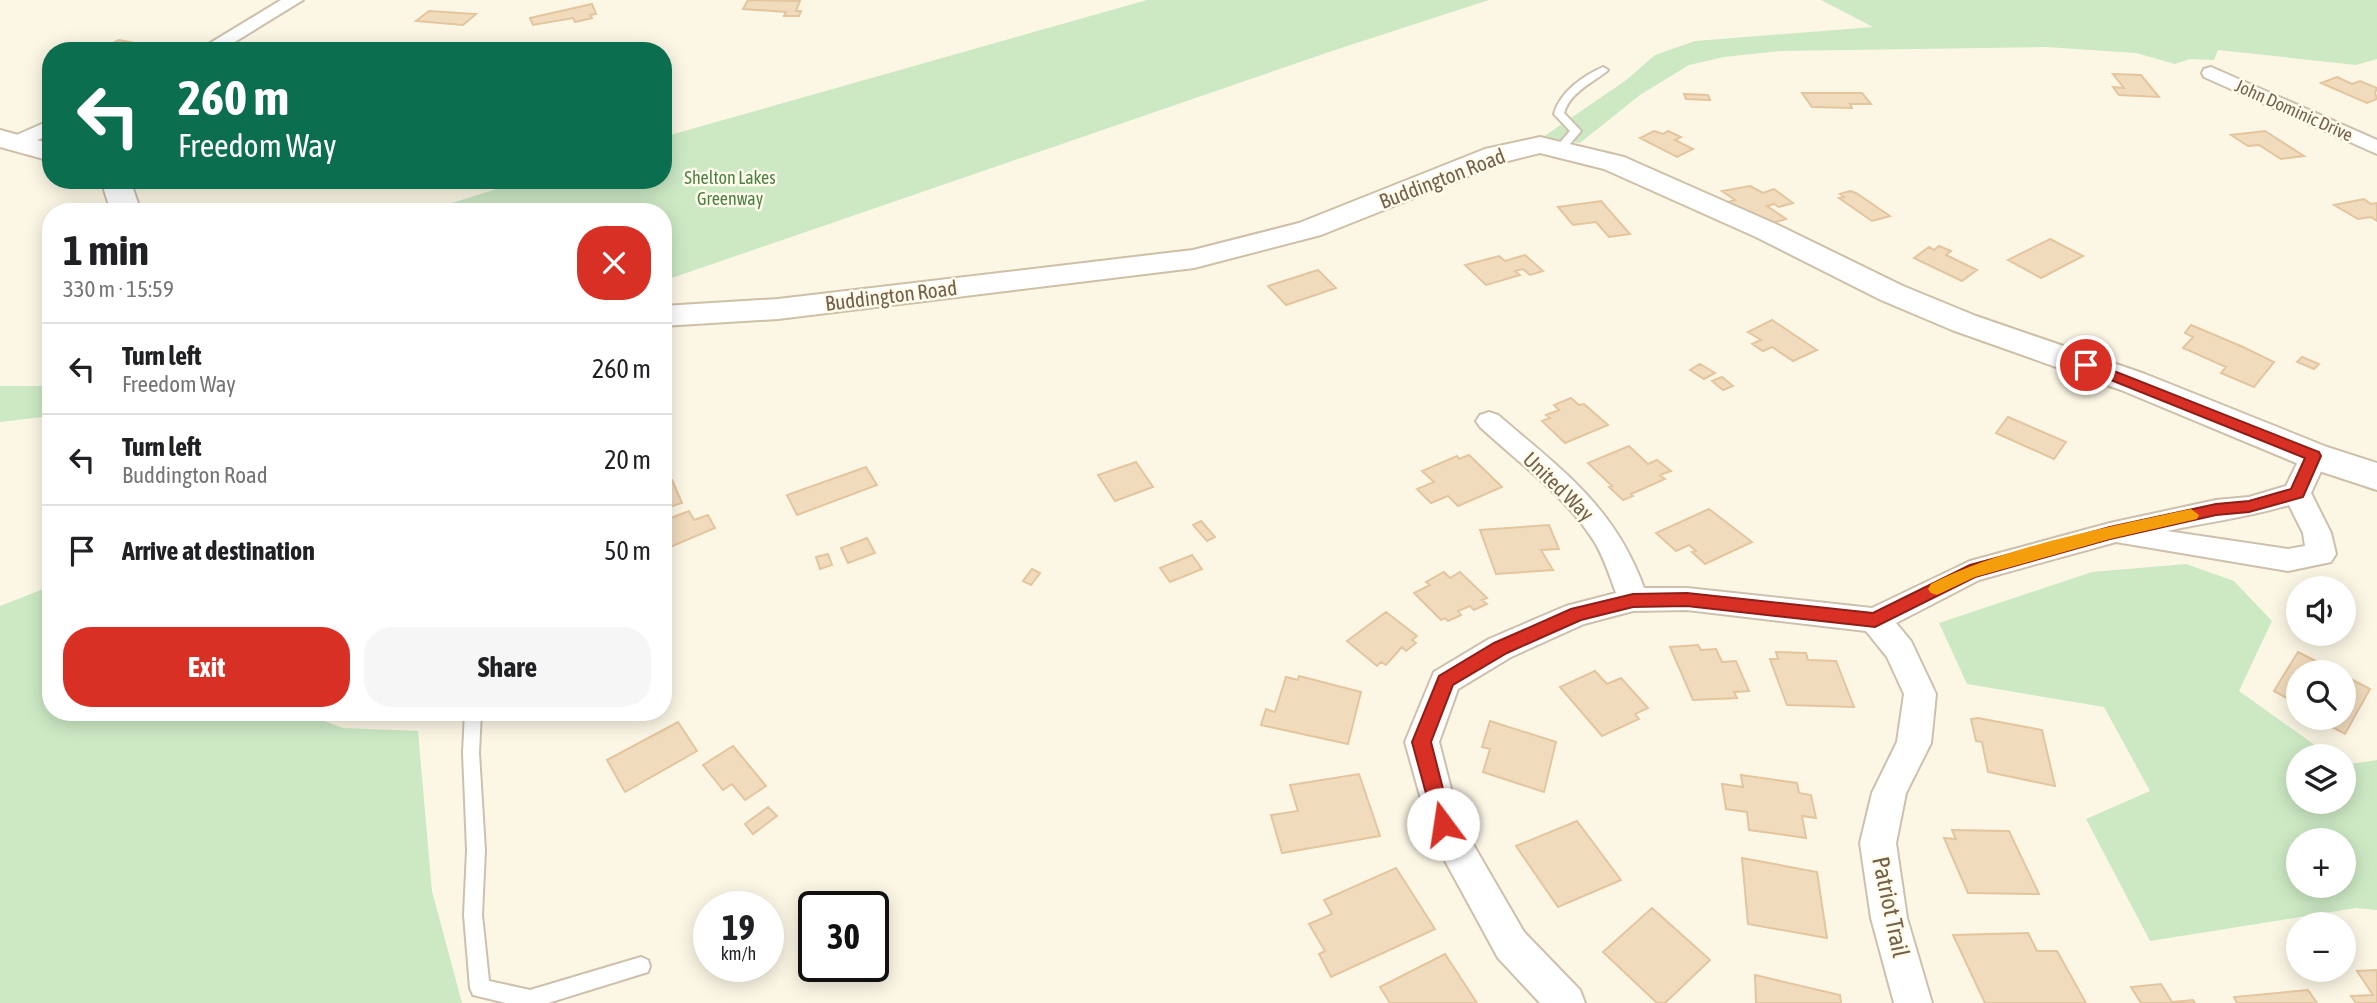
<!DOCTYPE html>
<html lang="en">
<head>
<meta charset="utf-8">
<style>
  :root { --surface:#fff; --page:#f6f6f6; --text:#202124; --muted:#757577; --line:#e0e0e0; --accent:#d93025 }
  body { margin:0; font-family:"Asap Condensed",sans-serif; background:var(--page); color:var(--text); height:100vh; display:flex; flex-direction:column; font-size:26px; white-space:nowrap }
  * { box-sizing:border-box; margin:0 }
  p { font-size:23px; color:var(--muted) }
  .icon { flex:none; width:38px; height:38px; fill:none; stroke:currentColor; stroke-width:2; stroke-linecap:round; stroke-linejoin:round }
  .map { position:relative; flex:1; overflow:hidden }
  .side { position:absolute; left:42px; top:203px; width:630px; height:518px; display:flex; flex-direction:column; background:var(--surface); border-radius:28px; box-shadow:0 4px 18px #0003 }
  .side>* { flex:none }
  .hud { position:absolute; left:42px; top:42px; width:630px; height:147px; border-radius:28px; box-shadow:0 4px 18px #0003; background:#0b6e4f; color:#fff; overflow:hidden }
  .controls { position:absolute; left:2286px; top:576px; display:grid; gap:14px }
  .controls a { display:grid; place-items:center; width:70px; height:70px; border-radius:50%; background:var(--surface); box-shadow:0 4px 18px #0003; font-size:35px }
  .speed { position:absolute; left:693px; top:891px; display:flex; gap:14px; font-size:35px; font-weight:700; text-align:center }
  .speed>* { display:grid; place-content:center; width:91px; height:91px; border-radius:50%; background:var(--surface); box-shadow:0 4px 18px #0003; line-height:1 }
  .speed small { font-size:18px; font-weight:400 }
  .speed .limit { border:4px solid #111; border-radius:10px; background:#fff; color:#111 }
  .pin { position:absolute; display:grid; place-items:center; width:60px; height:60px; color:#fff; margin:-30px; border:4px solid #fff; border-radius:50%; box-shadow:0 2px 7px #0007 }
  .me { position:absolute; width:77px; margin:-38px; rotate:346deg; stroke-linejoin:round; filter:drop-shadow(0 0 5px #0008) }
  .turn { display:flex; align-items:center; gap:24px; height:147px; padding:0 21px; font-size:32px }
  .turn .icon { width:91px; height:91px; stroke-width:2.5 }
  .turn b { display:block; font-size:49px; line-height:60px }
  .round { display:grid; place-items:center; flex:none; width:74px; height:74px; border-radius:28px; background:var(--page) }
  .headline { display:flex; align-items:center; justify-content:space-between; height:119px; padding:0 21px }
  h1 { font-size:42px; font-weight:700; line-height:52px }
  .button { display:flex; gap:14px; margin-top:auto; padding:14px 21px }
  .button a { flex:1; height:80px; border-radius:28px; background:var(--accent); color:#fff; font-size:28px; font-weight:700; line-height:80px; text-align:center }
  .button a+a { background:var(--page); color:var(--text) }
  ul { padding:0; list-style:none }
  li { display:flex; align-items:center; gap:21px; height:91px; padding:0 21px; border-top:2px solid var(--line) }
  li div { flex:1 }
  li b { display:block; font-size:26px }
  li em { font-style:normal }
  .map>svg:first-child { display:block }
  .green { fill:#cce9c4; fill-rule:evenodd }
  .building { fill:#f1dbbd; stroke:#e3c59e; stroke-width:2 }
  .lines { fill:none; stroke-linecap:round; stroke-linejoin:round }
  .lane-casing { stroke:#cdc0ac; stroke-width:4 }
  .street-casing { stroke:#cdc0ac; stroke-width:4 }
  .secondary-casing { stroke:#cebfa7; stroke-width:4 }
  .lane { fill:#fff; fill-rule:evenodd }
  .street { fill:#fff; fill-rule:evenodd }
  .secondary { fill:#fff; fill-rule:evenodd }
  .route { fill:#d93025; stroke:#8d1f18; stroke-width:2 }
  .slow { fill:#f59e0b }
  .labels { text-anchor:middle; dominant-baseline:central; stroke-width:5; stroke-linejoin:round; paint-order:stroke }
  .far-street-label { font-size:18px; fill:#75614b; stroke:#fffbeb }
  .far-park-label { font-size:18px; fill:#4c8045; stroke:#fffbeb }
  .street-label { font-size:21px; fill:#75614b; stroke:#fffbeb }
  .near-street-label { font-size:24px; fill:#75614b; stroke:#fffbeb }
</style>
</head>
<body>
<div class="map">
<svg width="2377" height="1003" viewBox="0 0 2377 1003">
  <rect width="100%" height="100%" fill="#fcf7e5"/>
  <path class="green" d="M1147,0H1489L1338,49L663,281V212H423L525,180H663V137Z
    M1821,0H2377V59L2356,65L2218,50L2214,60L2190,59L2175,64L2136,53L2046,47L1781,51L1724,57L1689,65L1640,95L1580,143L1543,137L1625,81L1655,55L1695,41L1873,27Z
    M0,386H51V416L0,422Z
    M2186,564L2234,581L2272,621L2239,691L2330,756H2298V802H2343V765L2377,760V910L2356,908L2150,941L2086,819L2150,791L2104,707L1967,684L1939,623L2092,572ZM2343,840V886H2298V840Z
    M51,586V712H300L343,728L418,731L432,891L462,1003H0V606Z"/>
  <path class="building" d="M748,0L800,1L796,11H801L799,16H784L786,12L743,9Z
    M592,4L596,14L590,15L592,18L575,22L573,18L533,25L530,18Z
    M429,11L476,14L463,25L416,21Z
    M119,40L135,43L124,51H97Z
    M2113,74L2141,75L2159,97L2119,95L2113,87L2124,88Z
    M2337,77L2352,84L2360,81L2377,88L2375,93L2377,99L2367,103L2321,83Z
    M1802,93H1862L1871,104H1850L1852,108L1812,107Z
    M1684,94L1708,95L1710,100L1686,99Z
    M1654,131L1663,134L1668,131L1681,137L1675,140L1693,149L1677,157L1640,138Z
    M2265,131L2304,156L2281,159L2259,145L2248,146L2231,135Z
    M1750,186L1763,193L1774,189L1793,203L1779,207L1774,204L1767,206L1786,219L1769,224L1752,212L1746,214L1728,202L1735,200L1722,191Z
    M1850,191L1856,193L1890,216L1872,221L1839,198L1844,197L1840,194Z
    M2364,199L2371,204L2377,203V221L2371,217L2358,219L2334,205Z
    M1601,201L1630,234L1609,237L1596,222L1573,225L1558,207Z
    M2050,239L2083,256L2041,278L2008,260Z
    M1939,246L1951,251L1946,255L1977,270L1962,281L1914,258L1929,247L1934,250Z
    M1525,255L1543,271L1530,275L1523,269L1515,271L1520,275L1486,285L1465,265L1499,256L1505,261Z
    M1318,270L1336,288L1286,305L1268,286Z
    M1772,320L1817,350L1793,361L1772,347L1763,351L1752,344L1761,340L1748,332Z
    M2191,325L2243,347L2274,362L2254,387L2221,373L2226,367L2183,348L2193,337L2185,333Z
    M2302,357L2319,364L2314,369L2297,362Z
    M1700,364L1715,373L1704,379L1690,370Z
    M1722,377L1733,386L1723,390L1712,381Z
    M1571,398L1579,405L1584,404L1608,425L1565,443L1542,421L1550,418L1546,415L1559,410L1554,405Z
    M2008,417L2066,442L2054,459L1996,433Z
    M1629,446L1648,464L1657,460L1671,471L1660,475L1665,479L1631,494L1633,496L1623,500L1609,487L1612,486L1588,463Z
    M1469,455L1502,487L1458,506L1448,496L1431,503L1417,489L1434,482L1422,471L1457,456L1459,459Z
    M1136,462L1153,487L1115,501L1098,475Z
    M866,467L877,485L797,515L787,495Z
    M672,480L682,503L663,509V483Z
    M1709,509L1752,542L1705,564L1692,552L1696,551L1689,545L1676,551L1656,533Z
    M689,511L694,520L708,515L715,528L663,550V521Z
    M1201,521L1215,537L1207,541L1193,525Z
    M1549,525L1559,549L1541,550L1553,570L1496,574L1480,530Z
    M867,538L875,553L848,563L841,548Z
    M828,554L832,565L820,569L816,557Z
    M1192,555L1202,569L1170,582L1160,568Z
    M1032,569L1040,573L1031,585L1023,581Z
    M1444,572L1450,578L1460,572L1487,598L1482,600L1487,604L1474,610L1470,606L1458,611L1461,615L1448,621L1445,618L1441,620L1414,593L1430,585L1426,582Z
    M1386,612L1417,636L1412,640L1416,643L1406,651L1402,647L1386,665L1381,662L1377,666L1347,641Z
    M1698,645L1701,650L1716,649L1722,662L1736,661L1749,691L1734,692L1737,698L1693,700L1670,647Z
    M1776,652L1806,653L1808,660L1836,661L1854,707L1787,705L1770,659H1778Z
    M2298,652L2337,672H2298V704L2274,691Z
    M1595,671L1607,684L1621,678L1648,708L1635,714L1639,719L1602,736L1560,687Z
    M2343,675L2370,689L2345,734L2315,718H2343Z
    M1299,676L1361,692L1348,744L1261,725L1266,709L1275,712L1286,677L1298,680Z
    M1978,718L2042,730L2055,786L1988,772L1982,742L1976,741L1971,719Z
    M1490,721L1556,742L1544,792L1483,772L1490,749L1482,747Z
    M678,722L697,751L625,792L607,760Z
    M733,746L766,786L745,800L732,784L723,790L703,765Z
    M1359,774L1380,836L1282,853L1271,815L1298,811L1290,785Z
    M1741,775L1797,783L1799,793L1811,795L1816,818L1802,816L1806,838L1749,830L1747,812L1726,809L1722,784L1743,787Z
    M768,807L777,816L753,834L745,824Z
    M1577,821L1621,880L1558,907L1516,846Z
    M1952,830L2009,831L2039,894L1968,893L1944,838L1956,839Z
    M1742,858L1817,872L1827,938L1748,924Z
    M1396,868L1435,929L1331,977L1319,954L1325,951L1309,924L1332,914L1324,900Z
    M1652,908L1710,960L1665,1003H1657L1603,952Z
    M2028,933L2037,951H2057L2086,1003H1985L1953,935Z
    M1445,954L1477,1003H1390L1380,987Z
    M2377,970V1003H2356L2351,996L2373,995L2357,971Z
    M1755,975L1840,995L1841,1003H1756Z
    M2161,984L2172,1002L2193,1000L2195,1003H2141L2131,987Z
    M2308,990L2317,1003H2237L2234,997Z"/>
  <g class="lines">
    <defs>
      <path id="lane" d="M1603,67L1608,70L1606,72C1590,84 1570,93 1564,113L1581,131L1564,151H1556V147L1570,131L1554,114C1560,92 1583,76 1603,67Z
        M465,712H481L479,753L485,850L482,915L489,981L530,990L641,957L648,960L650,966L648,972L548,1003H506L473,995L470,988L464,915L467,850L463,753Z"/>
      <path id="street" d="M281,0H303L220,51H197Z
        M2211,67L2377,140V154L2204,77L2202,73L2204,69Z
        M51,120V134L26,145H12L9,141L12,137Z
        M1489,412L1498,415C1562,470 1614,506 1644,588H1687L1872,608L1970,561L2110,523L2216,500L2249,497L2286,486L2304,449L2314,447L2324,449L2328,456L2311,493L2331,533L2336,554L2331,562L2288,571L2116,542L1979,580L1896,623L1911,641L1936,694L1931,743L1906,793L1896,843L1907,918L1932,1003H1894L1871,918L1860,843L1872,793L1897,742L1904,694L1887,657L1866,631L1687,610L1633,611L1584,624L1511,657L1458,689L1439,742L1459,820L1524,932L1580,990L1585,1003H1540L1498,958L1431,835L1405,742L1434,672L1489,639L1566,606L1616,593C1609,574 1603,554 1592,538C1563,494 1518,462 1480,427L1476,421L1480,415ZM2289,505L2303,533L2305,546L2288,549L2167,531C2208,522 2249,517 2289,505Z"/>
      <path id="secondary" d="M0,130L51,144V161L0,147Z
        M1540,137L1624,157L1778,225L1903,286L1976,316L2145,374L2327,447L2377,463V490L2301,465L2121,390L1952,330L1881,300L1756,237L1604,169L1540,153L1504,162L1321,235L1194,268L778,319L663,326V306L778,299L1193,250L1299,223L1485,149Z
        M101,180H130L141,212H111Z"/>
    </defs>
    <use href="#lane" class="lane-casing"/>
    <use href="#street" class="street-casing"/>
    <use href="#secondary" class="secondary-casing"/>
    <use href="#lane" class="lane"/>
    <use href="#street" class="street"/>
    <use href="#secondary" class="secondary"/>
  </g>
  <path class="route" d="M2086,360L2319,452L2321,456L2303,497L2249,512L2216,515L2110,539L1975,577L1875,627L1687,606L1633,607L1581,620L1507,653L1453,685L1431,742L1452,824L1450,830L1443,833L1436,830L1412,742L1439,676L1494,643L1571,609L1633,594L1687,593L1873,613L1970,565L2110,527L2216,504L2249,501L2291,489L2305,458L2081,368V362Z"/>
  <path class="slow" d="M2191,509L2199,515L2197,519L2110,539L1975,577L1937,595L1931,593L1928,589L1931,584C2006,546 2109,527 2191,509Z"/>
  <g class="labels">
    <g class="far-street-label">
      <text transform="translate(2294 110) rotate(24)">John Dominic Drive</text>
    </g>
    <g class="far-park-label">
      <text x="730" y="177">Shelton Lakes<tspan x="730" dy="21">Greenway</tspan></text>
    </g>
    <g class="street-label">
      <text transform="translate(1442 178) rotate(-21)">Buddington Road</text>
      <text transform="translate(891 295) rotate(-7)">Buddington Road</text>
      <text transform="translate(1559 486) rotate(44)">United Way</text>
    </g>
    <g class="near-street-label">
      <text transform="translate(1891 907) rotate(78)">Patriot Trail</text>
    </g>
  </g>
</svg>
<div class="controls">
<a><svg class="icon" aria-label="sound" viewBox="0 0 24 24"><path d="M4 9h4l5-4v14l-5-4H4zM17 9q2 3 0 6"/></svg></a>
<a><svg class="icon" aria-label="search" viewBox="0 0 24 24"><circle cx="10" cy="10" r="6"/><path d="M15 15l6 6"/></svg></a>
<a><svg class="icon" aria-label="layers" viewBox="0 0 24 24"><path d="M12 4l9 5-9 5-9-5zM3 14l9 5 9-5"/></svg></a>
<a>+</a>
<a>−</a>
</div>
<div class="speed"><div>19<small>km/h</small></div><div class="limit">30</div></div>
<div class="pin" style="left:2086px;top:365px;background:#d93025"><svg class="icon" aria-label="arrive" viewBox="0 0 24 24"><path d="M6 21V4h12l-3 4 3 4H6"/></svg></div>
<svg class="me" style="left:1443px;top:824px" viewBox="-20 -20 40 40"><circle r="19" fill="#fff"/><path d="M0-13L10 11 0 6-10 11z" fill="#d93025"/></svg>
<div class="hud">
<div class="turn"><svg class="icon" aria-label="left" viewBox="0 0 24 24"><path d="M17 20v-9H6M10 6l-5 5 5 5"/></svg><div><b>260 m</b>Freedom Way</div></div>
</div>
<section class="side">
<div class="headline"><div><h1>1 min</h1><p>330 m · 15:59</p></div><a class="round" style="background:#d93025;color:#fff"><svg class="icon" aria-label="close" viewBox="0 0 24 24"><path d="M6 6l12 12M18 6L6 18"/></svg></a></div>
<ul>
<li><svg class="icon" aria-label="left" viewBox="0 0 24 24"><path d="M17 20v-9H6M10 6l-5 5 5 5"/></svg><div><b>Turn left</b><p>Freedom Way</p></div><em>260 m</em></li>
<li><svg class="icon" aria-label="left" viewBox="0 0 24 24"><path d="M17 20v-9H6M10 6l-5 5 5 5"/></svg><div><b>Turn left</b><p>Buddington Road</p></div><em>20 m</em></li>
<li><svg class="icon" aria-label="arrive" viewBox="0 0 24 24"><path d="M6 21V4h12l-3 4 3 4H6"/></svg><div><b>Arrive at destination</b></div><em>50 m</em></li>
</ul>
<div class="button"><a>Exit</a><a>Share</a></div>
</section>
</div>
</body>
</html>
